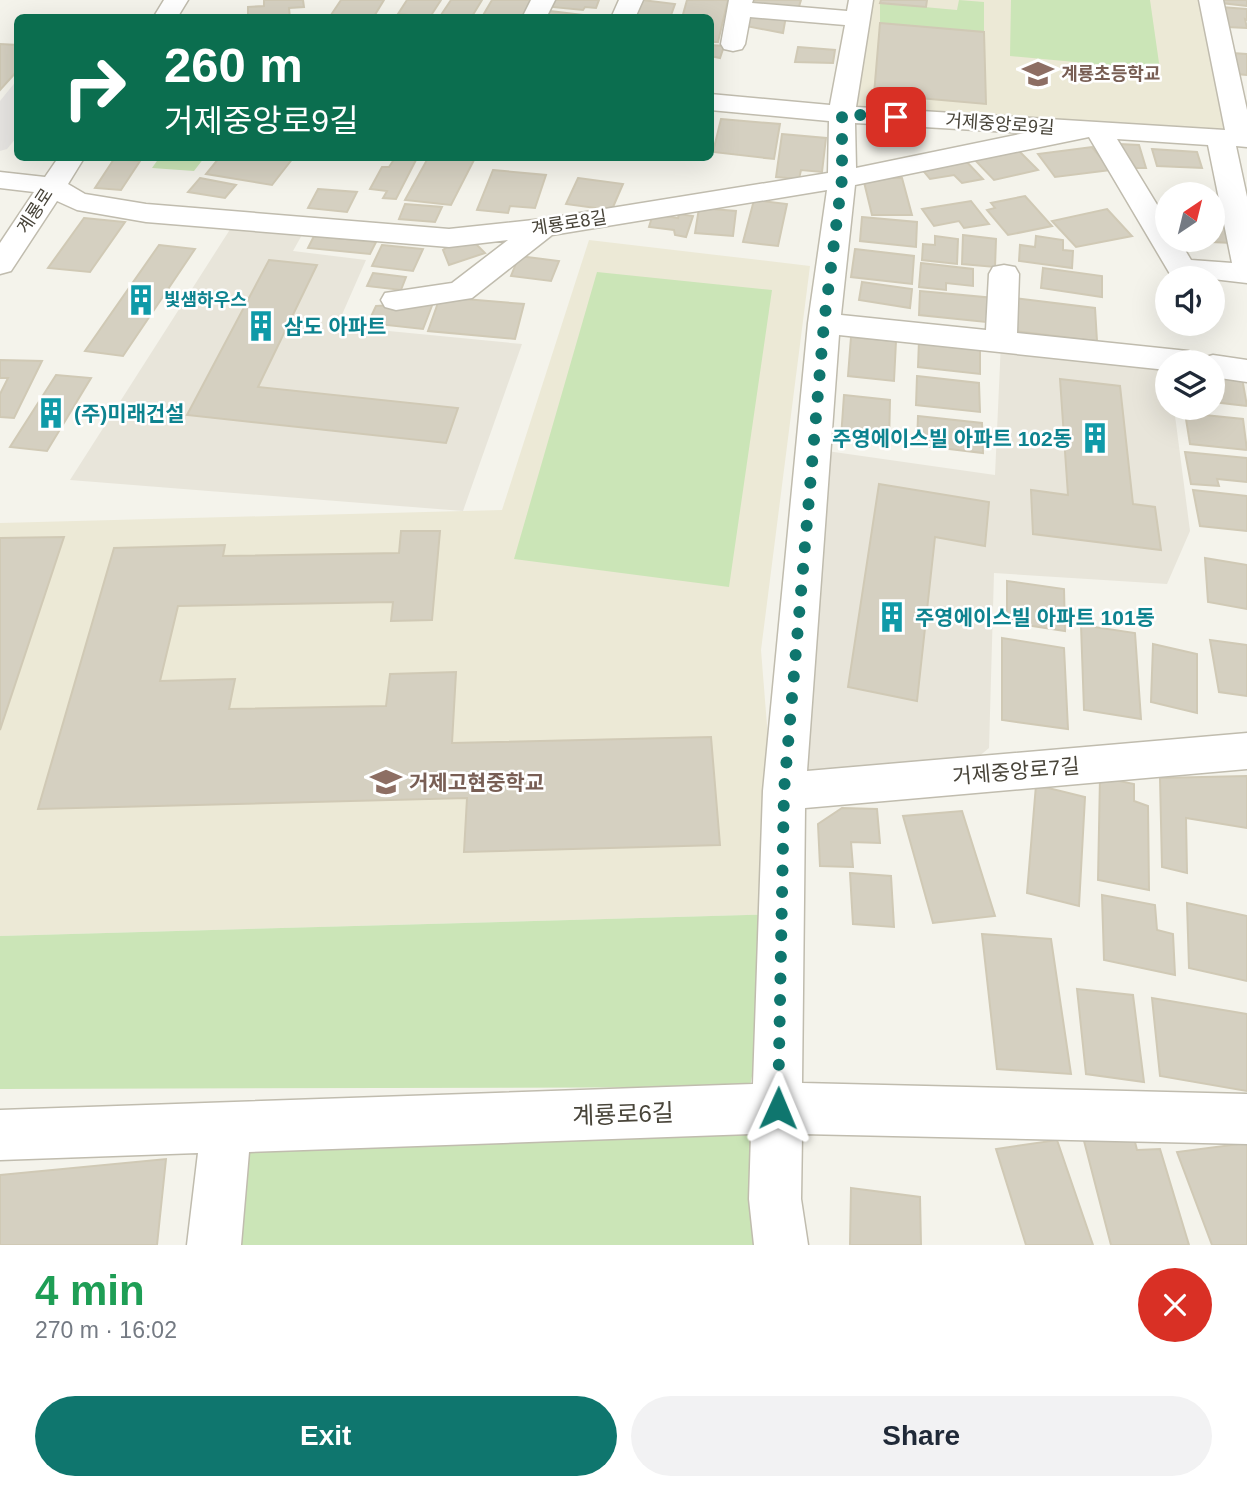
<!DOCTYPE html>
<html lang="en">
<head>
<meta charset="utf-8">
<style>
  :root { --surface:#fff; --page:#f2f2f3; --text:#1f2937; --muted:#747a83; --accent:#0f766e }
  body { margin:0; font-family:Helvetica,"Noto Sans KR",sans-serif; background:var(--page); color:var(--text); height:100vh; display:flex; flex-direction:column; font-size:26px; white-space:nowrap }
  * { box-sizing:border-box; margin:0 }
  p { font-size:23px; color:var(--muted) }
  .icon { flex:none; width:38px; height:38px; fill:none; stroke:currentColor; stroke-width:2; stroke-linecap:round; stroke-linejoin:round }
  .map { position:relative; height:1245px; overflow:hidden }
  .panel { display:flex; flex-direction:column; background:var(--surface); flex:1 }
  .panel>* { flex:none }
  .hud { position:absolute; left:14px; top:14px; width:700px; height:147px; border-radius:10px; box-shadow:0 7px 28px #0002; background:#0b6e4f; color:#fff; overflow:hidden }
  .needle { width:46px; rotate:35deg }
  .tools { position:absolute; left:1155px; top:182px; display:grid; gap:14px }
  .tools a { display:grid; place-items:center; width:70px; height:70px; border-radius:50%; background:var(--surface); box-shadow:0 7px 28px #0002; font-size:35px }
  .pin { position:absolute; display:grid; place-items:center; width:60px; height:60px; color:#fff; margin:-30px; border-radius:14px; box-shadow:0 4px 10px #0006 }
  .me { position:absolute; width:77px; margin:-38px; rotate:1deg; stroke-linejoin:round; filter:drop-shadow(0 0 5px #0008) }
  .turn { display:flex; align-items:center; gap:24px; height:147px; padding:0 35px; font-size:32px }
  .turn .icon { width:91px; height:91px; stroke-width:2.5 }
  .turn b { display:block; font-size:49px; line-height:60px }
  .round { display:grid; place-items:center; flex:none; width:74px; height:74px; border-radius:37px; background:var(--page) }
  .overview { display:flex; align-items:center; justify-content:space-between; height:119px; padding:0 35px }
  h1 { font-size:42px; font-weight:700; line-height:52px; color:#1e9e55 }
  .primary-button { display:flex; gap:14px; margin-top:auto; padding:14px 35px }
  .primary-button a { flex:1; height:80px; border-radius:42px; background:var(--accent); color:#fff; font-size:28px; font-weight:700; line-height:80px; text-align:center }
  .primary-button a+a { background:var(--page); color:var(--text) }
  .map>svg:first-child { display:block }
  .residential { fill:#e8e5da }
  .education { fill:#ece9d6 }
  .green { fill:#cbe5b7 }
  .parking { fill:#e7e5e2 }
  .building { fill:#d5d0c1; stroke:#d0c9b5; stroke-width:2 }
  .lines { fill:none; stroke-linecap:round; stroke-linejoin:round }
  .minor-casing { stroke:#c0bcae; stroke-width:3 }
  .minor { fill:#fff; fill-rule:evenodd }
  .route { stroke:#0f766e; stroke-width:12; stroke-dasharray:0 21.6 }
  .labels { text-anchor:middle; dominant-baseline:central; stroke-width:5; stroke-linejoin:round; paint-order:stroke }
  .far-education-label { font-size:18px; font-weight:bold; fill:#785e54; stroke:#fff; text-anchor:start }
  .far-street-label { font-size:18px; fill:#484439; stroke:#fff }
  .far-culture-label { font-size:18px; font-weight:bold; fill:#0d838f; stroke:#fff; text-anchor:start }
  .culture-label { font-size:21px; font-weight:bold; fill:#0d838f; stroke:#fff; text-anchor:start }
  .street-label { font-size:21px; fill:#484439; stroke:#fff }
  .education-label { font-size:21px; font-weight:bold; fill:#785e54; stroke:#fff; text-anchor:start }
  .near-street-label { font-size:24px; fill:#484439; stroke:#fff }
</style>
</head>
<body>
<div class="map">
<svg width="1247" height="1245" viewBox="0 0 1247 1245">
  <rect width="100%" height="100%" fill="#f4f3eb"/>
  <path class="residential" d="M236,220L307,226L293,251L366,260L337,326L522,344L463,511L70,480Z
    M1001,342L1168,359L1167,408H1174L1190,531L1167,584L994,573L989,748L955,776L784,791L813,449L995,475Z"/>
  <path class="education" d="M861,0H1211L1240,139L842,114Z
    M589,240L810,266L761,650L782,914L0,936V523L502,510Z"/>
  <path class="green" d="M959,0L984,2V32L880,23V3L957,10Z
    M1011,0H1150L1160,70L1010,56Z
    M159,158H204L194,171L152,168Z
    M597,272L772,290L729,587L514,559Z
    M782,914L750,1087L0,1089V936Z
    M778,1108L781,1245H214L226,1127Z"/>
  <path class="parking" d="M17,80V137L7,149L0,151V101Z"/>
  <path class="building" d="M264,0H303L304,7L289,8L290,18H248V7L264,6Z
    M341,0H384L373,18H329Z
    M407,0H441L430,17L398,14Z
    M451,0H482L471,18H439Z
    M492,0H536L526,18L482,17Z
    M548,0H599L596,8L585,7L583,10L552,7L554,2Z
    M642,0L675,4L670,18H635Z
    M687,0H728L718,42H710V18H682Z
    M753,0H801L798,10L751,5Z
    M881,0H927L926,7L880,3Z
    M1220,0H1247V6L1221,3Z
    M1221,7L1247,9V20L1245,19L1247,28L1227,27Z
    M550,11L584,15L583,18H546Z
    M748,14L786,16L783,33L746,26Z
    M880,23L984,32L986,104L874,94Z
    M0,44L18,45V70L0,90Z
    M710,45L724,46L720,58L710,56Z
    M798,47L835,50L833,63L795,62Z
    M1232,53L1247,54V75L1236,74Z
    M721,119L780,124L774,159L713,152Z
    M782,134L826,138L822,172L801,170L799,179L776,177Z
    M1119,144L1139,145L1146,168H1136Z
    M1092,147L1111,170L1055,177L1038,154Z
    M1152,149L1197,152L1202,168L1157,166Z
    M1018,150L1038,170L994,180L975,160Z
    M219,158H293L272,185L206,174Z
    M395,158H417L396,199L383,198L387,191L370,189L382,167H389Z
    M428,158L474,160L451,205L405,200Z
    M114,159L140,161L121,190L95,188Z
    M964,159L983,179L962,183L954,175L930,179L920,167Z
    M493,170L546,175L535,208L510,206L508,213L477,210Z
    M200,178L236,185L225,198L188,192Z
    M578,178L623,184L613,207L603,209L566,204Z
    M863,178H902L912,215H872Z
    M318,189L357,192L347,212L308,208Z
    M1025,196L1052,226L1008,235L987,210L995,208L991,203Z
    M754,200L787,204L778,246L743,242Z
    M971,201L989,224L964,228L959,221L934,226L922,209Z
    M405,204L442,207L435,222L399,219Z
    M699,208L736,211L733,236L695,233Z
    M1107,209L1132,236L1076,247L1052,221Z
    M653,214L678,218L679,214L693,216L686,237L675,235L674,230L649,227Z
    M862,217L917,222L916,247L860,241Z
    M84,218L125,222L90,272L48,268Z
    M1213,224L1226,225L1232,243L1211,242Z
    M963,235L996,239L995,267L962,264Z
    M314,236L376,242L370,254L308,248Z
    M935,236L958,239L957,264L922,260L923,244L935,245Z
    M1036,236L1063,240V250L1073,251L1072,268L1019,261L1020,245L1035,247Z
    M455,242H474L485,253L449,265L443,250Z
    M159,245L195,249L123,356L85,351Z
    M382,245L423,249L413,271L372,266Z
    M855,249L914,256L912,284L851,277Z
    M519,256L559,261L551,281L511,276Z
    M269,260L317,265L258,387L458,408L446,443L187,415Z
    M921,263L973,269V286L946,283V290L919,287Z
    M1043,268L1102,276V297L1041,288Z
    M373,273L406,277L401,290L367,286Z
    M862,282L912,289L910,308L859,300Z
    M920,291L994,298L986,322L919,315Z
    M440,297L524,304L515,339L428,331Z
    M1013,298L1095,308L1097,341L1013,331Z
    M433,303L423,329L368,323L376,306Z
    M851,337L896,341L894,381L848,376Z
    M919,340L980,347V374L918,367Z
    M0,360L42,361L14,418L0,417V394L8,378H0Z
    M1213,369L1241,372L1247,406L1213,402Z
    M56,375L91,378L47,451L10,447Z
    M917,376L979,383L980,412L916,405Z
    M1060,379L1120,386L1133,504L1155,507L1161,550L1033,534L1031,490L1068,495Z
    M844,395L890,400L889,443L841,438Z
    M1185,413L1243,419L1247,450L1190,444Z
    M918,416L982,423L983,453L917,445Z
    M1185,452L1247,458V482L1217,479L1219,486L1191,484Z
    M879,484L989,502L985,546L935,537L917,701L848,687Z
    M1193,490L1247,496V531L1200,526Z
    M401,531H440L432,620L391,621L393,602L178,606L160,681L235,679L229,709L386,706L390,674L456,672L452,743L711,737L720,845L464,852L467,798L38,809L114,548L225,545L223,556L399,553Z
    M64,537L0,730V538Z
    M1205,558L1247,565V609L1208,602Z
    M1007,581L1064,589L1065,631L1007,622Z
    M1081,625L1135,633L1141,719L1084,710Z
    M1002,638L1064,648L1068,729L1002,720Z
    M1210,640L1247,645V696L1219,692Z
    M1153,644L1197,654V713L1151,702Z
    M1247,776V828L1186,818L1187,873L1162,867L1160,778Z
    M1100,777L1134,784V801L1148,806L1149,890L1098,880Z
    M1036,785L1085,797L1079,906L1027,893Z
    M842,808L877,809L880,843L851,842L853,867L820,866L818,824Z
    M962,811L995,916L933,923L903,816Z
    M850,873L891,876L894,927L853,924Z
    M1102,895L1155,905L1157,930L1173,934L1175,975L1104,960Z
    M1187,903L1247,916V981L1189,968Z
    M982,934L1051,939L1071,1074L997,1069Z
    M1077,989L1133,995L1144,1082L1086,1074Z
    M1152,998L1247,1014V1091L1160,1076Z
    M1134,1138L1137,1150L1160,1149L1189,1245H1111L1084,1141Z
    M1057,1140L1093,1245H1026L996,1149Z
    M1247,1143V1245H1212L1177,1152Z
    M166,1159L157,1245H0V1175Z
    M851,1188L920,1197L921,1245H850Z"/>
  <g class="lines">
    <defs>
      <path id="minor" d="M164,0H188L177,18H153Z
        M531,0H555L546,18H522Z
        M619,0H643L635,18H611Z
        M729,0H753L752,3L847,11L849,0H873L856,107L1225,130L1199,0H1223L1247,110V147L1236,146L1247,197V283L1170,274L1089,137L855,185L841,315L986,330L989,274L993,267L1004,265L1015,267L1019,274L1017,333L1188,351L1199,354L1202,358L1213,355L1247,360V382L1213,377V362H1167V370L839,335L807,771L1247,733V769L805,808L802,1083L1247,1094V1144L802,1134L801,1199L808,1245H754L749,1199L751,1134L249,1152L241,1245H187L198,1153L0,1160V1110L753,1084L763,791L808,323L827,190L552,235L472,298L396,310L385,307L381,300L385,293L452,283L508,240L449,247L146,222L77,210L57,201L11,271L0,274V243L34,192L0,188V172L45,177L58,158H84L68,184L85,194L146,204L449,229L543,219L828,173L829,121L710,110V94L830,105L845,25L750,17L745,44L742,49L733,51L724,49L721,44ZM855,123L1025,133L856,168ZM1117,139L1208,145L1232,263L1191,260L1179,240H1167V221Z"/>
    </defs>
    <use href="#minor" class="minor-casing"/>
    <use href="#minor" class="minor"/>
  </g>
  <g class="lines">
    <path class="route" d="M778,1108L784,791L824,323L842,179V114L896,117"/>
  </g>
  <defs>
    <symbol id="school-bare" viewBox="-9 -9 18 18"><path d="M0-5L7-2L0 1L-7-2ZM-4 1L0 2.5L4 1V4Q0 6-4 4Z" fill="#8d6e63" stroke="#fff" stroke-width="2.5" paint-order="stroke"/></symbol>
    <symbol id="building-bare" viewBox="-9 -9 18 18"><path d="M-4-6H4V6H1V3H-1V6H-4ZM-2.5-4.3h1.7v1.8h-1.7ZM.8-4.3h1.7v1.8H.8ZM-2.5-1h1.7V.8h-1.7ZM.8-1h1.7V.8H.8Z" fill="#0f9aa8" stroke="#fff" stroke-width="2.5" paint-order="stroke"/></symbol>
  </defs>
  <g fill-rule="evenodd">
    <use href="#school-bare" x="1016" y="52" width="44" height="44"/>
    <use href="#building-bare" x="119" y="278" width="44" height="44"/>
    <use href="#building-bare" x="239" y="304" width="44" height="44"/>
    <use href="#building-bare" x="29" y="391" width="44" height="44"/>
    <use href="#building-bare" x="1073" y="416" width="44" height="44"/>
    <use href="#building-bare" x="870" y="595" width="44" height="44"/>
    <use href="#school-bare" x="364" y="760" width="44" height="44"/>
  </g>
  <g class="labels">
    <g class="far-education-label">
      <text x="1061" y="74">계룡초등학교</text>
    </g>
    <g class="far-street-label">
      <text transform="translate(1000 124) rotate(4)">거제중앙로9길</text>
      <text transform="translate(35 211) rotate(-57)">계룡로</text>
      <text transform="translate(569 223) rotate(-9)">계룡로8길</text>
    </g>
    <g class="far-culture-label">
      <text x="164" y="300">빛샘하우스</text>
    </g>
    <g class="culture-label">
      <text x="284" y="326">삼도 아파트</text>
      <text x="74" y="413">(주)미래건설</text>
      <text x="1072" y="438" text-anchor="end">주영에이스빌 아파트 102동</text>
      <text x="915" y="617">주영에이스빌 아파트 101동</text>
    </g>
    <g class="street-label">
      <text transform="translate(1016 771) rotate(-5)">거제중앙로7길</text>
    </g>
    <g class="education-label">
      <text x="409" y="782">거제고현중학교</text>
    </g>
    <g class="near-street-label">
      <text transform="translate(623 1114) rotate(-2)">계룡로6길</text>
    </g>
  </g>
</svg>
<div class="tools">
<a><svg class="needle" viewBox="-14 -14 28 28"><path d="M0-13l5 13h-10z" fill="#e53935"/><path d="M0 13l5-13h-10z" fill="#747a83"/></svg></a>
<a><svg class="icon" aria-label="sound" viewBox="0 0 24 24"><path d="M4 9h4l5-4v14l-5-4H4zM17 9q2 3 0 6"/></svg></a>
<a><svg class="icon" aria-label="layers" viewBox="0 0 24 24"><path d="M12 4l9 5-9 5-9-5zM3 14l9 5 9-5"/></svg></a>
</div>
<div class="pin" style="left:896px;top:117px;background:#d93025"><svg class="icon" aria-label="arrive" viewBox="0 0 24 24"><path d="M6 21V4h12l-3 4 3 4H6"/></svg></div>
<svg class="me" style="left:778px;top:1108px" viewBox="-20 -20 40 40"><path d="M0-17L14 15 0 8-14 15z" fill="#0f766e" stroke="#fff" stroke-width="4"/></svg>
<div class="hud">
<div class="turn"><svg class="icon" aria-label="right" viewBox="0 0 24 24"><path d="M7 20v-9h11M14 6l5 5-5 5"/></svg><div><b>260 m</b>거제중앙로9길</div></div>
</div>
</div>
<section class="panel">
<div class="overview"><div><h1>4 min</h1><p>270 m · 16:02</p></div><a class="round" style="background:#d93025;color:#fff"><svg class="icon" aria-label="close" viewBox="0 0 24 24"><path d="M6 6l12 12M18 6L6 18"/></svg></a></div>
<div class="primary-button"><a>Exit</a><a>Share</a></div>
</section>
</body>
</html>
